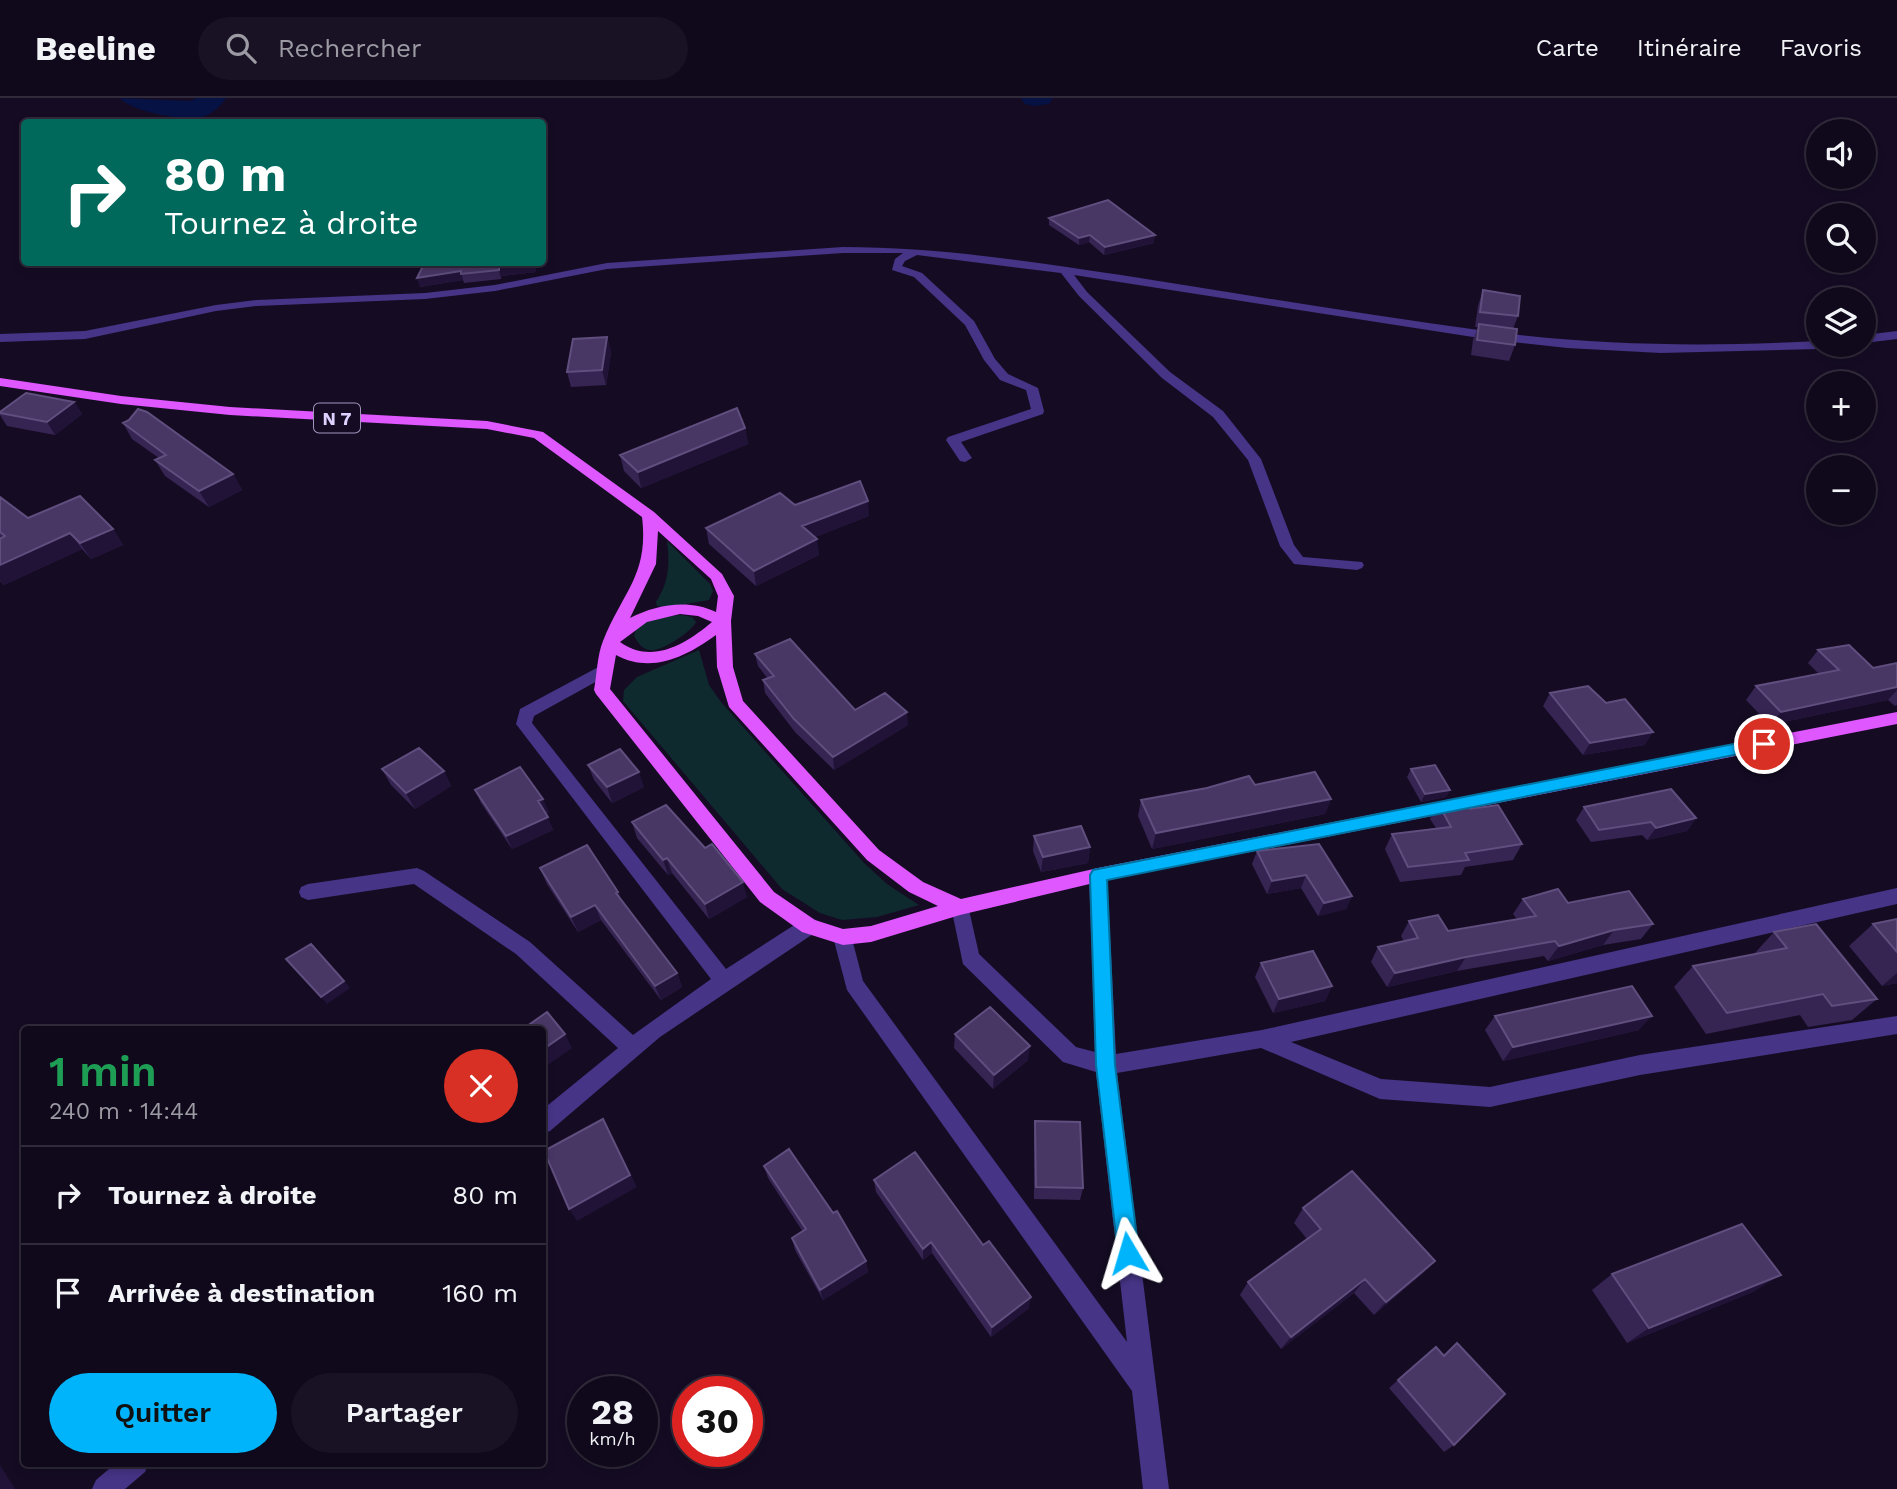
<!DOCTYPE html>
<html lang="fr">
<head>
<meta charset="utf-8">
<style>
  :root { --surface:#10091b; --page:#191224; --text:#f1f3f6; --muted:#9c9aa3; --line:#302a3a; --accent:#00b4fb }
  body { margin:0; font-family:"Work Sans",sans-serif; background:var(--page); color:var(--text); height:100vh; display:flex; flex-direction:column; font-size:26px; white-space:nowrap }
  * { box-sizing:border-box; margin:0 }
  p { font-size:23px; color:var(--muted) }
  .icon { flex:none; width:38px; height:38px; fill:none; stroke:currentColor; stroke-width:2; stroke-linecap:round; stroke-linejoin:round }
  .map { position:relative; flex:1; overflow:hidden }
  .drawer { position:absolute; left:21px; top:928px; width:525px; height:441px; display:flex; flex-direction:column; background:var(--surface); border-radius:7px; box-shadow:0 4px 10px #0003,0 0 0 2px var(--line) }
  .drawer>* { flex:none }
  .top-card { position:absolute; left:21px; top:21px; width:525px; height:147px; border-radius:7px; box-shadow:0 4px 10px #0003,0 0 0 2px var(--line); background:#00695c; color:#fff; overflow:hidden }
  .buttons { position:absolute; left:1806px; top:21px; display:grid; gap:14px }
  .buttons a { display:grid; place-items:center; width:70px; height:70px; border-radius:50%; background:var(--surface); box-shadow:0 4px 10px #0003,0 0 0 2px var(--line); font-size:35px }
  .speed { position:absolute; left:567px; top:1278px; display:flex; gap:14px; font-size:35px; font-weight:700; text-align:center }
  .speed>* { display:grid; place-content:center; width:91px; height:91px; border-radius:50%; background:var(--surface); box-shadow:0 4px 10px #0003,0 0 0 2px var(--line); line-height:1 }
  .speed small { font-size:18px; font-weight:400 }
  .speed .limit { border:10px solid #d22; background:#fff; color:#111 }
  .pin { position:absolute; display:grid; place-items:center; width:60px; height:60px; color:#fff; margin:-30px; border:4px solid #fff; border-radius:50%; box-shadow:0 2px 7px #0007 }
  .me { position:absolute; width:77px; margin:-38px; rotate:353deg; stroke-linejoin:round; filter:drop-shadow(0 0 5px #0008) }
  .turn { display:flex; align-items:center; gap:24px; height:147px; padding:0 28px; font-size:32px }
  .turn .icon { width:91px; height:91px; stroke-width:2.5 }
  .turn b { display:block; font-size:49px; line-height:60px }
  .round { display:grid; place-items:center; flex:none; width:74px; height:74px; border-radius:37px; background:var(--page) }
  .overview { display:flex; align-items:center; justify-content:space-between; height:119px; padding:0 28px }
  h1 { font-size:42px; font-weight:600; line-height:52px; color:#1e9e55 }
  .button { display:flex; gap:14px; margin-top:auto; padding:14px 28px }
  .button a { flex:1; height:80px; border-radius:42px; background:var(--accent); color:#111; font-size:28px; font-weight:600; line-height:80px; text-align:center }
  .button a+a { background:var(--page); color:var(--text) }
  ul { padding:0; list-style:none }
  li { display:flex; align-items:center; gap:21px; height:98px; padding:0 28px; border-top:2px solid var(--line) }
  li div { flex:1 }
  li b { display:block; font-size:26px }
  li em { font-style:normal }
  header { display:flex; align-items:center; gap:42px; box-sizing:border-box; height:98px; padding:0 35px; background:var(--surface); border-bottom:2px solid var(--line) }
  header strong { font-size:33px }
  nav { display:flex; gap:38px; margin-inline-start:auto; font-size:24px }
  .search { width:490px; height:63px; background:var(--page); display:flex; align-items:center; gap:18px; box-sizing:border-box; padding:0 24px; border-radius:38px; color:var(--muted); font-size:26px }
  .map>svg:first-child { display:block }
  .green { fill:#0f2a2f }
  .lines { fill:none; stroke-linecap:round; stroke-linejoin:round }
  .river { fill:#061144; fill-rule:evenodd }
  .minor { fill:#463486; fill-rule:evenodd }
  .major { fill:#df57ff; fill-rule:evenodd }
  .wall { fill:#362453 }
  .shaded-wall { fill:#211338 }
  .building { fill:#483665; stroke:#5f4e7e; stroke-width:2 }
  .route { fill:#00b4fb; stroke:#0075a3; stroke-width:2 }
  .labels { text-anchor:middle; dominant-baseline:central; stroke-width:5; stroke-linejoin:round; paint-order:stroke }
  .shield { fill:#150c24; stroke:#a295bd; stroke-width:2 }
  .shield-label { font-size:18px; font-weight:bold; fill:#ded0ff }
</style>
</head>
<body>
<header>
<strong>Beeline</strong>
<div class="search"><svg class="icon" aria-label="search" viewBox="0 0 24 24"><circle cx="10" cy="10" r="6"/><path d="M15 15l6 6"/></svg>Rechercher</div>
<nav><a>Carte</a><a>Itinéraire</a><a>Favoris</a></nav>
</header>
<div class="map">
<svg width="1897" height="1391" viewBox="0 0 1897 1391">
  <rect width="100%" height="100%" fill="#150c24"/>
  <path class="green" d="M667,443L710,486L713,493L709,502L668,509L657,508L656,504C669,484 670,466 667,443Z
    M681,517L692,519L696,524C692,533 662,554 650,552C642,551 638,545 634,538L637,528L655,520Z
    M699,552L709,587L721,604L864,765L887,786L919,807L877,819L842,822L820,815L782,791L623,603L624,592L637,579Z"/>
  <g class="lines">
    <path class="river" d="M120,0L191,3L196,0H226C222,7 213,15 205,18C190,25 129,13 120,0Z
      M1021,0H1053L1049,6L1034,8L1025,6Z"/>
    <path class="minor" d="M843,149C936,149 1028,163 1121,177C1242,196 1364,217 1486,233C1597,248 1707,249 1818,243V247H1824L1818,251L1661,255L1567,250L1486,241L1074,177L1087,194L1170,274L1223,313L1261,361L1294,447L1303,459L1362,464L1364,467L1362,470L1357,472L1294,466L1280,448L1248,362L1213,319L1162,280L1079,198L1061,175L917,157L905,163L902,168L922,175L974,223L995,261L1008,276L1038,290L1044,313L1043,316L961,344L972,360L965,364L960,363L946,342L948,339L1031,311L1026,292L1000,282L984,262L965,227L914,179L892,172L895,161L903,155H843L607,171L495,193L425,201L257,208L216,213L85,241L0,244V236L85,233L216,207L257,202L425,195L495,187L607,165Z
      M1897,233V241L1864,245V237Z
      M604,566L612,572L610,576L534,618L532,625L726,871L802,822L809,820L816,822L819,828L816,834L660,939L550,1033L542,1036V1012L618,950L516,856L414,786L308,802L301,799L299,794L301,789L308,786L417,770L424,773L530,844L633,937L711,881L516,626L520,611Z
      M1098,770L1105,772L1107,777L1116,956L1262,932L1897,790V806L1291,944L1381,981L1490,989L1640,957L1897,918V936L1640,977L1490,1009L1380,1001L1261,950L1117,975L1169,1391H1143L1132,1293L847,892L833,839L836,833L843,831L850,833L863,883L1127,1244L1096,974L1063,964L963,866L951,809L953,803L960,801L967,803L979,856L1076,949L1095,954L1089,777L1091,772Z
      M116,1365H149L145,1374L125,1391H92L96,1382Z"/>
    <path class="major" d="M0,280L121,298L230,309L487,323L543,334L654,414L722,476L734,498L731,523L733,569L743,603L879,752L923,784L961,801L1098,770L1897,614V626L1098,784L960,817L871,844L843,847L802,834L760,804L596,596L594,592C597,576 597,558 603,543C623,493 649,477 642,419L534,340L487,331L230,317L121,306L0,288ZM658,433L711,481L718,498L716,514C689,501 657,506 630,520L656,466ZM680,516L698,518L712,524C686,546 652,567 620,544L647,524ZM716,537L717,569L729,609L867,762L909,794L938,808L871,828L843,831L815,822L774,794L610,591L616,557C651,576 686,559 716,537Z"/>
  </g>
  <path class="wall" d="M1049,120L1154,145L1104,157L1089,144L1079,147L1049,127Z
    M425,164H535L536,174L502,178L501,181L464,185L463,182L420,189Z
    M1483,192L1518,218L1513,231L1515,247L1509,263L1471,257L1473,242L1478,229H1475L1478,208Z
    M607,239L611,255L606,287L571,289L567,274Z
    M74,304L82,316L55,337L7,328L0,317V314Z
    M123,325L233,376L242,392L209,409L165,378L155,362L159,360L132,341Z
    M745,330L748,346L641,390L624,373L620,357Z
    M0,399L28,420L113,431L123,447L91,461L82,451L4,487L0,483Z
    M795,407L869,418L815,439L819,457L756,488L709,446L706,430Z
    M1818,552L1873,570L1897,565V607L1895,608L1888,602L1770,627L1746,602L1756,588L1819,576L1808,565Z
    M755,556L855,612L908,627L834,672L795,634L765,595L763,582L768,581L758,568Z
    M1550,595L1645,647L1583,657L1543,608Z
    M588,667L644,689L612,705L594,682Z
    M382,671L444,673L451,688L415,711L391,687Z
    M1411,671L1450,692L1446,699L1421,704L1407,679Z
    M475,692L549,714L545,716L553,732L512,751L481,705Z
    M1331,701L1325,716L1152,751L1138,718L1141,702Z
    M1438,705L1470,711L1522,746L1513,762L1465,769L1461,777L1400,784L1385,751L1392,736L1436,730L1430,721Z
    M1584,709L1696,720L1687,733L1647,742L1642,737L1591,744L1576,722Z
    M632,724L747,799L709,821L672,775L668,777L637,740Z
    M1034,738L1090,749L1088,765L1041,774L1033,753Z
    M1257,753L1352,798L1346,811L1318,818L1301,790L1267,796L1252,766Z
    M540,770L618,794L621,801L677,875L682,889L661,902L601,822L578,834L547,786Z
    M1523,801L1568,805L1653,826L1641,841L1603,847L1548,863L1544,858L1457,873L1387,889L1371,864L1378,849L1404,843L1401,838L1409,823L1448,833L1517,821L1513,816Z
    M1897,821V885L1882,888L1849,848L1873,826Z
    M1774,834L1877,901L1852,922L1808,929L1800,917L1706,936L1674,889L1693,868L1754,856Z
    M1261,865L1332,888L1325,903L1273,915L1255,879Z
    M1495,918L1639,932L1503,963L1485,932Z
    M955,936L1028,962L993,991L954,950Z
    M1035,1023L1083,1090L1080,1102L1034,1101V1036Z
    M764,1068L833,1115L866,1163L868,1174L823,1202L795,1152L792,1140L803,1134L768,1080Z
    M874,1082L983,1147L1029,1210L991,1239L932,1155L923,1162L876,1094Z
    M1303,1110L1435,1163L1422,1176L1374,1217L1354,1195L1281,1251L1240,1197L1248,1184L1307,1141L1294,1125Z
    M1612,1176L1755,1193L1627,1245L1592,1192Z
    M1457,1245L1454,1347L1444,1354L1389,1290L1436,1249L1444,1258Z"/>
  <path class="shaded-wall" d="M545,98L547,107L542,126V107Z
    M1090,137L1089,144L1079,147V140Z
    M1155,137L1154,145L1104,157L1105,149Z
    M535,164L536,174L502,178L501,181L499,172V169Z
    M461,173L463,182L420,189L417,180Z
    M607,239L611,255L606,287L602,272Z
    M74,304L82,316L55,337L47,324Z
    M745,330L748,346L641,390L638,374Z
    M233,376L242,392L209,409L199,393Z
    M868,403L869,418L803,444L802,428Z
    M113,431L123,447L91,461L80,445Z
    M70,435L82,451L4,487L0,482V467Z
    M817,441L819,457L756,488L754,473Z
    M1897,589V592L1888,602L1770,627L1781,614Z
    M907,614L908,627L834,672L833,659Z
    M1653,634L1645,647L1583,657L1590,645Z
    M444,673L451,688L415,711L406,695Z
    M639,674L644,689L612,705L607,689Z
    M1450,692L1446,699L1421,704L1425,696Z
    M543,701L549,714L544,717L538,703Z
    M1331,701L1325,716L1152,751L1156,735Z
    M548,719L553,732L512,751L506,738Z
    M1696,720L1687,733L1647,742L1656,730Z
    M1090,749L1088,765L1041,774L1043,759Z
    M667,760L672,775L668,777L663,762Z
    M1306,777L1301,790L1267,796L1272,783Z
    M743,784L747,799L709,821L705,806Z
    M1352,798L1346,811L1318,818L1324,805Z
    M595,807L601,822L578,834L571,819Z
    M1614,832L1603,847L1548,863L1559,848Z
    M1466,859L1457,873L1387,889L1395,875Z
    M677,875L682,889L661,902L655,888Z
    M1897,875V885L1882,888Z
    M344,883L350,890L327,906L321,899Z
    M1332,888L1325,903L1273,915L1279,901Z
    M1652,918L1639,932L1503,963L1513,949Z
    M565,936L572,950L542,971V952Z
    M1030,948L1028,962L993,991L994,977Z
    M603,1021L637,1089L577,1123L569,1111Z
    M931,1144L932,1155L923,1162V1151Z
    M866,1163L868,1174L823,1202L820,1192Z
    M1435,1163L1422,1176L1374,1217L1386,1204Z
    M1781,1177L1755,1193L1627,1245L1649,1230Z
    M1365,1181L1354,1195L1281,1251L1291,1239Z
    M1031,1199L1029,1210L991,1239L992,1229Z
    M0,1367L15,1391H0Z"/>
  <path class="building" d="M1108,102L1155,137L1105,149L1090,137L1079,140L1049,120Z
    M425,164H534V165L499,169V172L461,176V173L417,180Z
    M1483,192L1520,198L1518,218L1480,214Z
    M1479,226L1517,231L1515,247L1477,242Z
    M607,239L602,272L567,274L573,241Z
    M26,295L74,304L47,324L0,315V314Z
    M737,310L745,330L638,374L620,357Z
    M138,311L147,314L233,376L199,393L155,362L166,357L123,325L129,322Z
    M860,383L868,403L802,428L817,441L754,473L706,430L780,395L795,407Z
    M80,398L113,431L80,445L70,435L0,467V441L5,438L0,434V399L28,420Z
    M790,541L855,612L885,595L907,614L833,659L794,621L763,582L774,578L755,556Z
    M1849,547L1873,570L1897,565V589L1781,614L1756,588L1839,572L1818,552Z
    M1588,588L1606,605L1625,601L1653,634L1590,645L1550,595Z
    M419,650L444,673L406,695L382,671Z
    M620,651L639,674L607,689L588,667Z
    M1435,667L1450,692L1425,696L1411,671Z
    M520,669L543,701L538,703L548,719L506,738L475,692Z
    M1315,674L1331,701L1156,735L1141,702L1207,690L1249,678L1255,687Z
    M1671,691L1696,720L1656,730L1651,724L1599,732L1584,709Z
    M1464,700L1470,711L1498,707L1522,746L1465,755L1469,762L1408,769L1392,736L1451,729L1438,705Z
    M666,707L705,750L712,746L743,784L705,806L667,760L663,762L632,724Z
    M1081,728L1090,749L1043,759L1034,738Z
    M1319,746L1352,798L1324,805L1306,777L1272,783L1257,753Z
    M587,747L618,794L616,795L677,875L655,888L595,807L571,819L540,770Z
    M1558,791L1568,805L1629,793L1653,826L1614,832L1559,848L1555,843L1466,859L1395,875L1378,849L1418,840L1409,823L1438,817L1448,833L1536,818L1523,801Z
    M1897,821V854L1873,826Z
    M1816,826L1877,901L1832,908L1823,896L1727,915L1693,868L1787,850L1774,834Z
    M311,846L344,883L321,899L286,861Z
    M1313,853L1332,888L1279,901L1261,865Z
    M1632,888L1652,918L1513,949L1495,918Z
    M990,909L1030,948L994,977L955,936Z
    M547,914L565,936L542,952V931H523Z
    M603,1021L630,1077L569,1111L544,1053Z
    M1035,1023L1080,1024L1083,1090L1036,1089Z
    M789,1051L833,1115L837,1113L866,1163L820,1192L792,1140L806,1131L764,1068Z
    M915,1054L983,1147L989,1143L1031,1199L992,1229L931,1144L923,1151L874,1082Z
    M1352,1073L1435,1163L1386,1204L1365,1181L1291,1239L1248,1184L1321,1131L1303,1110Z
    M1742,1126L1781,1177L1649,1230L1612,1176Z
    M1457,1245L1505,1296L1454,1347L1398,1282L1436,1249L1444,1258Z"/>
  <path class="route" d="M1764,640L1769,642L1772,646L1769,650L1107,782L1115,967L1139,1155L1136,1162L1128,1165L1121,1162L1118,1155L1096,967L1090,777L1093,772Z"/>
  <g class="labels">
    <rect class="shield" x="314" y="305.5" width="46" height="29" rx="5"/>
    <g class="shield-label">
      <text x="337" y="320">N 7</text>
    </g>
  </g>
</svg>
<div class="buttons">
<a><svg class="icon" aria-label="sound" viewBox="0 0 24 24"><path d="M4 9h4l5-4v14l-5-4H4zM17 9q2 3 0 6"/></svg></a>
<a><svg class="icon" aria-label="search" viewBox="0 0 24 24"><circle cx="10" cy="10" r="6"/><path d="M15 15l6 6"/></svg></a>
<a><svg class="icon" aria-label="layers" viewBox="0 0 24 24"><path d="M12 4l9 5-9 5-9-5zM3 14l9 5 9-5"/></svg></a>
<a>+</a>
<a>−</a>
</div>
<div class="speed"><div>28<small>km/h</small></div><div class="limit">30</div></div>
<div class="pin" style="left:1764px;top:646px;background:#d93025"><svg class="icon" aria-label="arrive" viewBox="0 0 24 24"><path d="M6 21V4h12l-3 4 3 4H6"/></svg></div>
<svg class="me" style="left:1128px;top:1155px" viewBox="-20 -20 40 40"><path d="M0-17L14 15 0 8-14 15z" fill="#00b4fb" stroke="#fff" stroke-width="4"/></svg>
<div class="top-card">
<div class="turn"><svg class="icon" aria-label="right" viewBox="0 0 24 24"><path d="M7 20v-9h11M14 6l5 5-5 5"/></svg><div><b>80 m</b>Tournez à droite</div></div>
</div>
<section class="drawer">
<div class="overview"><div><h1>1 min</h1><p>240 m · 14:44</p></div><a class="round" style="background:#d93025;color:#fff"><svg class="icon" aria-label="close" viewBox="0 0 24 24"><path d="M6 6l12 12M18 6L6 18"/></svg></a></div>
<ul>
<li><svg class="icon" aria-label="right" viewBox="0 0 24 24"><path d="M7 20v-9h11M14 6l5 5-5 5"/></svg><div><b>Tournez à droite</b></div><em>80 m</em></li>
<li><svg class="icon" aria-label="arrive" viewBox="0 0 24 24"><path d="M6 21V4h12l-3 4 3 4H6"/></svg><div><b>Arrivée à destination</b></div><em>160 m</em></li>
</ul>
<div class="button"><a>Quitter</a><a>Partager</a></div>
</section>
</div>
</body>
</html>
